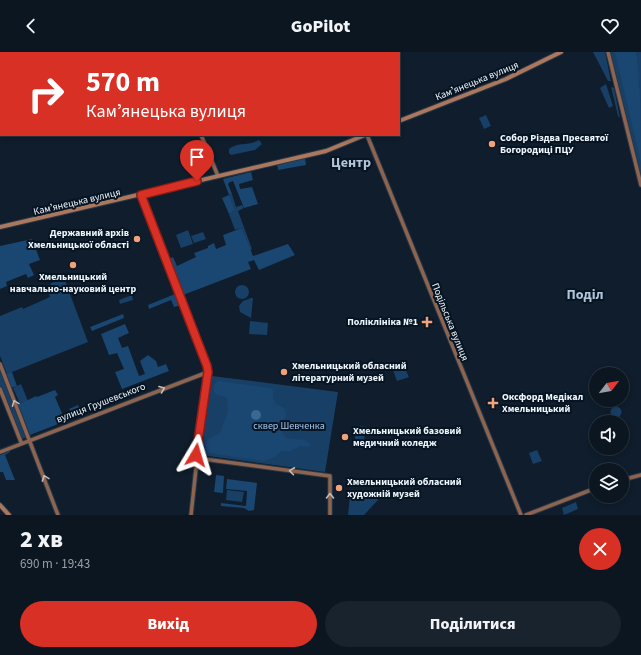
<!DOCTYPE html>
<html lang="uk">
<head>
<meta charset="utf-8">
<style>
  :root { --surface:#0b1621; --page:#19232e; --text:#f1f3f6; --muted:#9a9fa5; --line:#2b353f; --accent:#d93025 }
  body { margin:0; font-family:"Source Sans 3",sans-serif; background:var(--page); color:var(--text); height:100vh; display:flex; flex-direction:column; font-size:15px; white-space:nowrap }
  * { box-sizing:border-box; margin:0 }
  p { font-size:13px; color:var(--muted) }
  .icon { flex:none; width:22px; height:22px; fill:none; stroke:currentColor; stroke-width:2; stroke-linecap:round; stroke-linejoin:round }
  .map { position:relative; height:463px; overflow:hidden }
  .sheet { display:flex; flex-direction:column; background:var(--surface); flex:1 }
  .sheet>* { flex:none }
  .hud { position:absolute; left:0px; top:0px; width:400px; height:84px; box-shadow:0 2px 6px #0003,0 0 0 1px var(--line); background:#d93025; color:#fff; overflow:hidden }
  .needle { width:26px; rotate:59deg }
  .tools { position:absolute; left:589px; top:315px; display:grid; gap:8px }
  .tools a { display:grid; place-items:center; width:40px; height:40px; border-radius:50%; background:var(--surface); box-shadow:0 2px 6px #0003,0 0 0 1px var(--line); font-size:20px }
  .pin { position:absolute; display:grid; place-items:center; width:34px; height:34px; color:#fff; margin:-41px -17px; border-radius:50% 50% 50% 0; rotate:-45deg; box-shadow:0 0 4px #0007 }
  .pin .icon { rotate:45deg }
  .me { position:absolute; width:44px; margin:-22px; rotate:7deg; stroke-linejoin:round; filter:drop-shadow(0 0 3px #0008) }
  .turn { display:flex; align-items:center; gap:14px; height:84px; padding:0 20px; font-size:18px }
  .turn .icon { width:52px; height:52px; stroke-width:2.5 }
  .turn b { display:block; font-size:28px; line-height:34px }
  .round { display:grid; place-items:center; flex:none; width:42px; height:42px; border-radius:21px; background:var(--page) }
  .summary { display:flex; align-items:center; justify-content:space-between; height:68px; padding:0 20px }
  h1 { font-size:24px; font-weight:800; line-height:30px }
  .primary-button { display:flex; gap:8px; margin-top:auto; padding:8px 20px }
  .primary-button a { flex:1; height:46px; border-radius:24px; background:var(--accent); color:#fff; font-size:16px; font-weight:800; line-height:46px; text-align:center }
  .primary-button a+a { background:var(--page); color:var(--text) }
  header { display:flex; justify-content:space-between; align-items:center; height:52px; padding:0 20px; background:var(--surface); font-size:18px; font-weight:800 }
  .map>svg:first-child { display:block }
  .green { fill:#183f66 }
  .forest { fill:#1a4672 }
  .water { fill:#3a6795 }
  .lines { fill:none; stroke-linecap:round; stroke-linejoin:round }
  .secondary-casing { stroke:#2a3745; stroke-width:5.5 }
  .primary-casing { stroke:#2a3745; stroke-width:6 }
  .secondary { stroke:#8c6450; stroke-width:3.5 }
  .primary { stroke:#ab775d; stroke-width:4 }
  .oneway { stroke:#c7bcb8 }
  .route-casing { stroke:#8d1f18; stroke-width:10 }
  .route { stroke:#d93025; stroke-width:7 }
  .poi-dot { fill:#f0a27a; stroke:#071422; stroke-width:1.5 }
  .labels { text-anchor:middle; dominant-baseline:central; stroke-width:4; stroke-linejoin:round; paint-order:stroke }
  .street-label { font-size:10px; fill:#eef6fe; stroke:#071422 }
  .poi-label { font-size:10px; font-weight:bold; fill:#eef6fe; stroke:#071422; text-anchor:start }
  .park-label { font-size:10px; fill:#a3c9f2; stroke:#071422 }
  .district-label { font-size:14px; font-weight:bold; fill:#b3c5d9; stroke:#071422 }
</style>
</head>
<body>
<header><svg class="icon" aria-label="back" viewBox="0 0 24 24"><path d="M15 5l-7 7 7 7"/></svg>GoPilot<svg class="icon" aria-label="heart" viewBox="0 0 24 24"><path d="M12 20l-8-8c-3-5 5-10 8-4 3-6 11-1 8 4z"/></svg></header>
<div class="map">
<svg width="641" height="463" viewBox="0 0 641 463">
  <rect width="100%" height="100%" fill="#0f1d2c"/>
  <path class="green" d="M593,0H605L611,29H608Z
    M609,0H641V127Z
    M606,32L613,54L609,56L600,36Z
    M611,35L614,36L620,66L618,64Z
    M486,63L491,74L484,77L479,66Z
    M259,88L262,92L255,98L231,103L229,101V97C237,90 249,94 259,88Z
    M232,142L236,155L242,153L244,156L238,159L252,197L250,198L242,176L235,178L229,162L232,161L229,143Z
    M188,178L193,192L181,196L176,183Z
    M203,180L206,187L194,191L191,184Z
    M64,226L88,290L7,322L0,304V264L22,255L23,257L50,245L48,239L51,231Z
    M235 240a7 7 0 1 1 14 0a7 7 0 1 1-14 0Z
    M132,243L133,248L120,252L119,248Z
    M251,246H253L251,266L240,260L239,254L243,249Z
    M250,269L268,271L267,283L249,282Z
    M404,314L409,325L397,329L393,318Z
    M0,315L28,385L21,387L0,334Z
    M212,324L338,340L325,420L201,403Z
    M21,332L28,349L20,352L13,336Z
    M610.5 360a5.5 5.5 0 1 1 11 0a5.5 5.5 0 1 1-11 0Z
    M354,374L368,375L365,377L364,392L355,391V377H363L354,376Z
    M537,398L542,409L533,412L529,401Z
    M227,438L244,440L242,450L226,448Z
    M365,439L374,440L378,448L364,463H348L350,443L362,445Z
    M576,450L578,457L564,463L562,456Z"/>
  <path class="forest" d="M615,0H636C641,35 641,74 641,111Z
    M305,106L306,113L278,118L277,111Z
    M251,120L253,128L239,132L240,137L252,135L258,152L244,156L233,129L230,130L228,132L232,142L229,143L234,158L232,159V161L229,162L222,146L229,143L223,127Z
    M242,176L253,204L288,192L295,203L259,218L254,208L248,210L251,217L183,243L180,235L173,237L159,201L166,198L169,207L173,205L177,214L196,205L194,201L208,196V194L214,191L216,197L226,193L223,183Z
    M32,187L40,208L29,212L34,223L28,226L26,222L6,230L7,234L0,237V194Z
    M175,242L176,245L179,244L182,253L174,255L171,248L149,257L148,253Z
    M123,262L124,266L92,279L90,275Z
    M125,272L129,281L118,286L122,296L128,294L139,324L145,322L140,309L148,303L156,309L158,315L166,312L169,319L122,337L115,320L124,317L117,301L109,303L101,282Z
    M12,320L17,334L11,336L6,322Z
    M218,329L271,336L273,338C274,351 273,351 284,356L286,362C283,372 278,376 286,386L305,388L311,392L309,395L300,394L291,399H281L275,405L263,409L208,401L206,394L207,388L220,381L228,359L227,345L217,343L214,340V332Z
    M55,338L58,343L55,345L64,366L72,363L69,357L78,353L80,358L87,356L89,360L30,383L18,353L36,344L37,345Z
    M10,399V400L5,403L15,428H6L3,420H0V403Z
    M216,423L224,424L223,441L214,440Z
    M227,427L257,431L254,458L249,459L244,456L221,454V451L246,454L247,439L226,437Z"/>
  <path class="water" d="M251 363a5 5 0 1 1 10 0a5 5 0 1 1-10 0Z"/>
  <g class="lines">
    <defs>
      <path id="secondary" d="M169,0V1
        M335,0V1
        M608,0L641,133
        M201,83L218,124
        M367,83L521,463
        M141,143L207,314L191,463
        M0,312L58,463
        M0,337L21,390
        M0,400L208,320
        M196,406L330,424V463
        M622,428L641,423
        M526,463L596,436"/>
      <path id="primary" d="M399,69L506,27L561,0
        M0,175L326,99L365,83
        M0,453L9,463"/>
    </defs>
    <use href="#secondary" class="secondary-casing"/>
    <use href="#primary" class="primary-casing"/>
    <use href="#secondary" class="secondary"/>
    <use href="#primary" class="primary"/>
  </g>
  <defs><path id="oneway-chevron" d="M-2-3.5L2.5 0L-2 3.5" fill="none" stroke-width="1.6" stroke-linecap="round" stroke-linejoin="round"/></defs>
  <g class="oneway">
    <use href="#oneway-chevron" transform="translate(162 337) rotate(-21)"/>
    <use href="#oneway-chevron" transform="translate(15 351) rotate(-111)"/>
    <use href="#oneway-chevron" transform="translate(292 419) rotate(-172)"/>
    <use href="#oneway-chevron" transform="translate(45 426) rotate(-110)"/>
    <use href="#oneway-chevron" transform="translate(330 444) rotate(-90)"/>
  </g>
  <g class="lines">
    <defs>
      <path id="route" d="M196,403L208,320L207,314L141,143L197,129"/>
    </defs>
    <use href="#route" class="route-casing"/>
    <use href="#route" class="route"/>
  </g>
  <g class="poi-dot">
    <circle cx="492" cy="92" r="4"/>
    <circle cx="137" cy="187" r="4"/>
    <circle cx="73" cy="213" r="4"/>
    <path d="M425 264h4v4h4v4h-4v4h-4v-4h-4v-4h4z"/>
    <circle cx="284" cy="320" r="4"/>
    <path d="M491 345h4v4h4v4h-4v4h-4v-4h-4v-4h4z"/>
    <circle cx="345" cy="385" r="4"/>
    <circle cx="339" cy="436" r="4"/>
  </g>
  <g class="labels">
    <g class="street-label">
      <text transform="translate(477 29) rotate(-22)">Камʼянецька вулиця</text>
      <text transform="translate(77 150) rotate(-13)">Камʼянецька вулиця</text>
      <text transform="translate(450 270) rotate(68)">Подільська вулиця</text>
      <text transform="translate(101 351) rotate(-21)">вулиця Грушевського</text>
    </g>
    <g class="poi-label">
      <text x="500" y="86">Собор Різдва Пресвятої<tspan x="500" dy="12">Богородиці ПЦУ</tspan></text>
      <text x="129" y="181" text-anchor="end">Державний архів<tspan x="129" dy="12">Хмельницької області</tspan></text>
      <text x="73" y="225" text-anchor="middle">Хмельницький<tspan x="73" dy="12">навчально-науковий центр</tspan></text>
      <text x="418" y="270" text-anchor="end">Поліклініка №1</text>
      <text x="292" y="314">Хмельницький обласний<tspan x="292" dy="12">літературний музей</tspan></text>
      <text x="502" y="345">Оксфорд Медікал<tspan x="502" dy="12">Хмельницький</tspan></text>
      <text x="353" y="379">Хмельницький базовий<tspan x="353" dy="12">медичний коледж</tspan></text>
      <text x="347" y="430">Хмельницький обласний<tspan x="347" dy="12">художній музей</tspan></text>
    </g>
    <g class="park-label">
      <text x="289" y="374">сквер Шевченка</text>
    </g>
    <g class="district-label">
      <text x="351" y="111">Центр</text>
      <text x="585" y="243">Поділ</text>
    </g>
  </g>
</svg>
<div class="tools">
<a><svg class="needle" viewBox="-14 -14 28 28"><path d="M0-13l5 13h-10z" fill="#e53935"/><path d="M0 13l5-13h-10z" fill="#9a9fa5"/></svg></a>
<a><svg class="icon" aria-label="sound" viewBox="0 0 24 24"><path d="M4 9h4l5-4v14l-5-4H4zM17 9q2 3 0 6"/></svg></a>
<a><svg class="icon" aria-label="layers" viewBox="0 0 24 24"><path d="M12 4l9 5-9 5-9-5zM3 14l9 5 9-5"/></svg></a>
</div>
<div class="pin" style="left:197px;top:129px;background:#d93025"><svg class="icon" aria-label="arrive" viewBox="0 0 24 24"><path d="M6 21V4h12l-3 4 3 4H6"/></svg></div>
<svg class="me" style="left:196px;top:403px" viewBox="-20 -20 40 40"><path d="M0-17L14 15 0 8-14 15z" fill="#d93025" stroke="#fff" stroke-width="4"/></svg>
<div class="hud">
<div class="turn"><svg class="icon" aria-label="right" viewBox="0 0 24 24"><path d="M7 20v-9h11M14 6l5 5-5 5"/></svg><div><b>570 m</b>Камʼянецька вулиця</div></div>
</div>
</div>
<section class="sheet">
<div class="summary"><div><h1>2 хв</h1><p>690 m · 19:43</p></div><a class="round" style="background:#d93025;color:#fff"><svg class="icon" aria-label="close" viewBox="0 0 24 24"><path d="M6 6l12 12M18 6L6 18"/></svg></a></div>
<div class="primary-button"><a>Вихід</a><a>Поділитися</a></div>
</section>
</body>
</html>
